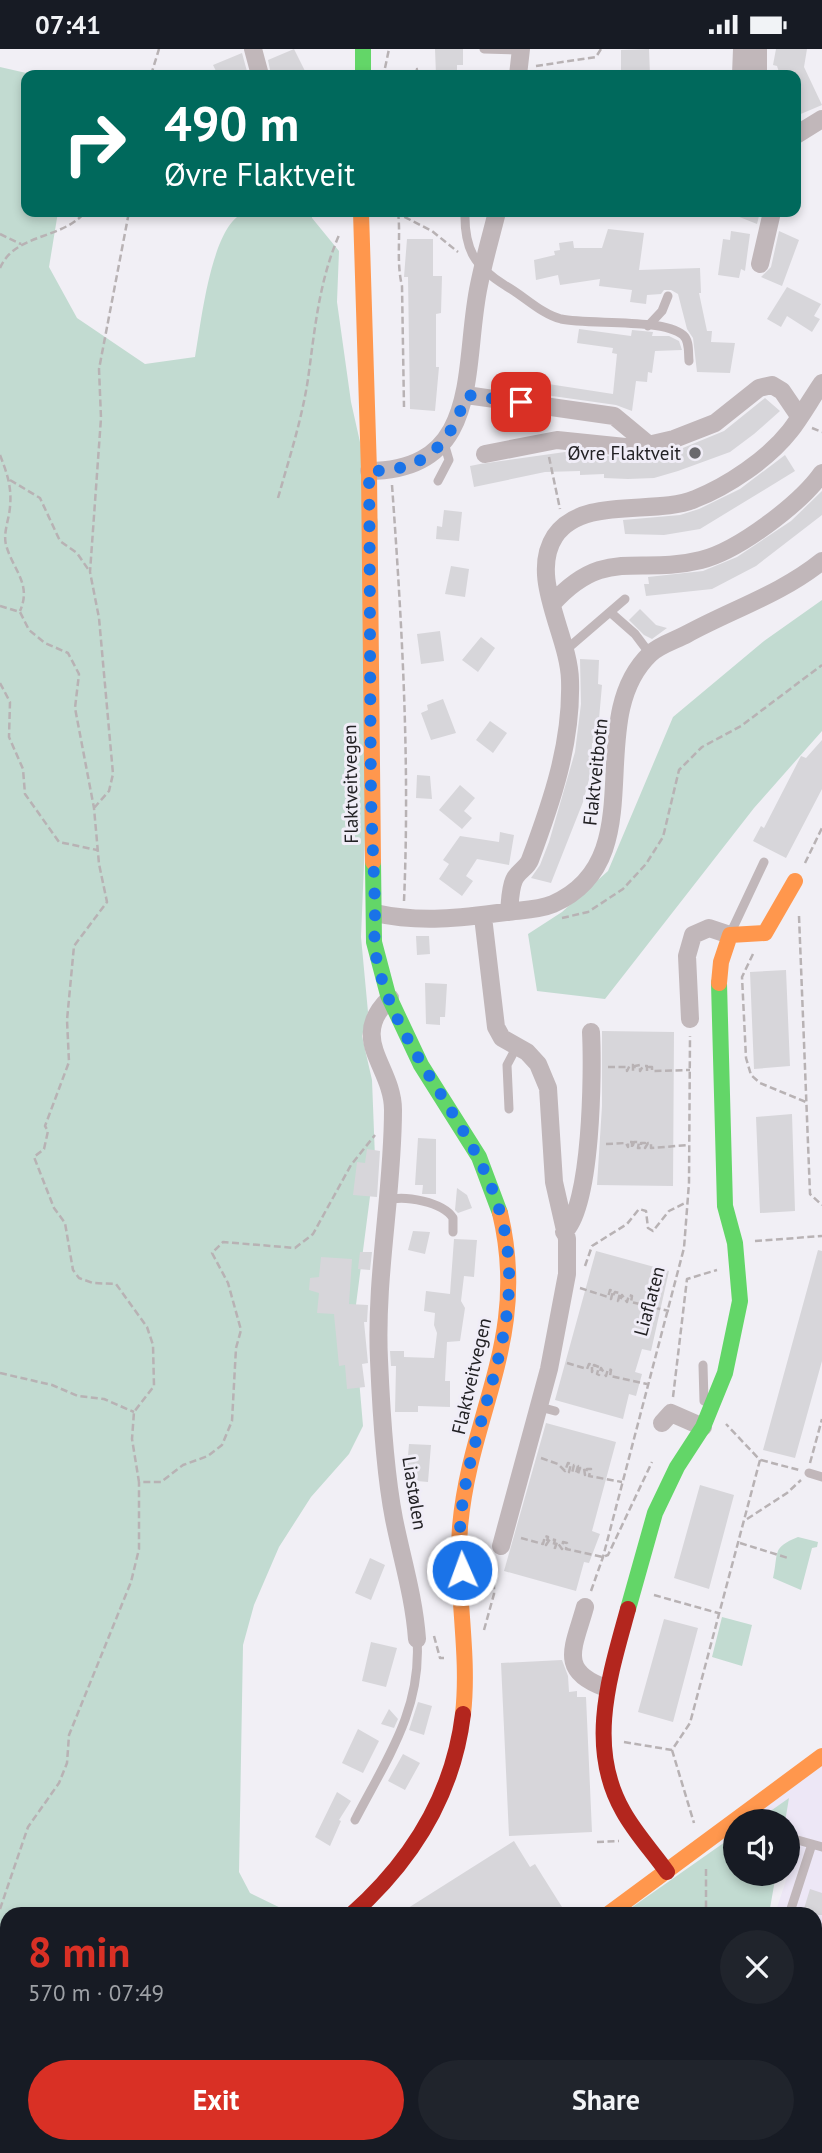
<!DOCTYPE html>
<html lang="en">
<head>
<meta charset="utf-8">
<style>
  :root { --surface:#171b24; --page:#20242c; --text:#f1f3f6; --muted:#9ea1a6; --accent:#d93025 }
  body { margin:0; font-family:"PT Sans",sans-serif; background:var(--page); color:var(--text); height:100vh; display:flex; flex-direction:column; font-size:26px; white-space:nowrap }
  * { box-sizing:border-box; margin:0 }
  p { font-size:23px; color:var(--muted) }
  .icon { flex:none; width:38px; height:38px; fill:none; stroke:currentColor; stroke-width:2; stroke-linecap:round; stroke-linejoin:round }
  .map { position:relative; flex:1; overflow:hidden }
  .details { position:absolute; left:0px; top:1858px; width:822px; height:247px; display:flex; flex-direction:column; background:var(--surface); border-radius:21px 21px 0 0; box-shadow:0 4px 10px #0003 }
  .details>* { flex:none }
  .guide { position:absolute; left:21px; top:21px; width:780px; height:147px; border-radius:14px; box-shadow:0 4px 10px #0003; background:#00695c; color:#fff; overflow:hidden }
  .controls { position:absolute; left:723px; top:1760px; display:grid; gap:14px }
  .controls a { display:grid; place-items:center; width:77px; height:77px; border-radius:50%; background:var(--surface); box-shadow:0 4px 10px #0003; font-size:35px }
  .pin { position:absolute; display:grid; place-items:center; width:60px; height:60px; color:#fff; margin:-30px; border-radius:14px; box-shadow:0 4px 10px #0006 }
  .me { position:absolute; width:77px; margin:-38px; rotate:358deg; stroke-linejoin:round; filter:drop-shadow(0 0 5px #0008) }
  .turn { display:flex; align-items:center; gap:24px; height:147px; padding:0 28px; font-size:32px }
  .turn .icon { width:91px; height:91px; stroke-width:2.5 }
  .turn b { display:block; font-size:49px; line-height:60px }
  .round { display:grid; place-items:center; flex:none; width:74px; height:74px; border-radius:37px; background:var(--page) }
  .overview { display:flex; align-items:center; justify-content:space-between; height:119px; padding:0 28px }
  h1 { font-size:42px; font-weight:600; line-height:52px; color:var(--accent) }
  .button { display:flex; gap:14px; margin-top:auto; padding:14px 28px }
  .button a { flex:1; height:80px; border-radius:42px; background:var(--accent); color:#fff; font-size:28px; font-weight:600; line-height:80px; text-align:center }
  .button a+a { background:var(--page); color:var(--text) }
  .status { display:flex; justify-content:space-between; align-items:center; height:49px; padding:0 35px; background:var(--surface); direction:ltr }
  .status svg { height:19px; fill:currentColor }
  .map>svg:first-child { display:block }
  .commercial { fill:#ede7f6 }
  .green { fill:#c2dbd1 }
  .water { fill:#a9e7fb }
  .building { fill:#d7d6da }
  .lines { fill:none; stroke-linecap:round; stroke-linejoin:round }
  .path { stroke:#b8b2b4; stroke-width:2.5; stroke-dasharray:7 3.5; stroke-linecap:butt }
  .lane { stroke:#c1b7ba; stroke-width:9 }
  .street { stroke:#c1b7ba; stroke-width:18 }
  .fast { stroke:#63d668; stroke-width:16 }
  .slow { stroke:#ff974d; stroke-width:16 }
  .jam { stroke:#b3261e; stroke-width:16 }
  .route { stroke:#1a73e8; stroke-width:12; stroke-dasharray:0 21.6 }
  .poi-dot { fill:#6a696d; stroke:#f0edf7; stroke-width:2.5 }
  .labels { text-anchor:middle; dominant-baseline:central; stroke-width:6; stroke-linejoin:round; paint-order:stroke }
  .poi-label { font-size:19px; fill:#222124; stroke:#f0edf7; text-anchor:end }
  .street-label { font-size:19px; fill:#222124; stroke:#f0edf7 }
</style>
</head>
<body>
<div class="status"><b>07:41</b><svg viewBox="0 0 49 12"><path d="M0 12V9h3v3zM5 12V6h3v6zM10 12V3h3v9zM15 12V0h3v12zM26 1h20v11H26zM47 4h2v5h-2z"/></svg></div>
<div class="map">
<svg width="822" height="2104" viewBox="0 0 822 2104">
  <rect width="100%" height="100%" fill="#f1eff5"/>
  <path class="commercial" d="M822,1710V2104H738L737,2098H816V1866L775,1865L788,1825V1773H761L752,1760Z"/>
  <path class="green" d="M0,18L35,26H26V163H58L49,218L77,269L145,315L195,308C201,276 211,173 246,163C262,158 295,163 312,163V169L339,202L337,253L351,353L378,473L361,888L368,963L362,987L372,1031L375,1109L354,1271L363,1377L349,1405L311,1448L279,1498L254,1556L243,1596L239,1823L250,1844L293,1865L7,1866V2098H12L0,2103Z
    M822,551V682L754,759L605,950L537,942L528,885L562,863L608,822L673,668L764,592Z
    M798,1488L818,1493L817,1498L812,1499L801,1541L773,1529C779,1503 771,1499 798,1488Z
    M722,1568L752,1576L742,1617L712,1608Z
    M789,1749L785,1773H755Z
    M735,1786V1825H776L769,1865L621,1866Z
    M254,2098H292L283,2104H244Z
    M680,2098H741L740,2104H679Z"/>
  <path class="water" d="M292,2098H680L679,2104H283Z"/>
  <path class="building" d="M294,0L307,26H271L268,11Z
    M435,0H463V16H457V26H436Z
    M649,0L650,26H621V1Z
    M776,0H807L804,18L822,56L796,67V26H780L777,17L773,16Z
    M242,4L248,26H218L213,16Z
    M727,163H760L757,175Z
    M608,180L644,184L639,221L700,219L701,244H699L707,282H712L711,293L735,294L730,324L697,323L693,289L687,280L678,245L671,241H664L661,245L647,246L646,255L630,253L632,241L599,237L600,230L560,236L558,226L536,231L534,211L555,206L554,202L560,201L559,194L573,192L574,199H602Z
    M731,182L750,185L745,222L741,220L739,229L718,226L723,190L730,191Z
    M779,182L799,191L782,237L761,228L771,218Z
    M407,190H433V227H442L441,264L436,265V318H439L435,362L410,360L408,228H404Z
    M787,238L821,255L814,267L820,270L812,283L787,267L781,278L767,270Z
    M579,280L631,287L632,281L653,283L652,287H669L679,292L682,301L655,302L652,324L648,323L647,333L636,332L632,362L616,356L495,339L497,327L613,345L617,305L612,304L613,299L577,294Z
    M765,349L780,362L754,385L730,403L678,422L654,429L628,430L604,429V425L580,426V422L545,423L474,438L470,417L480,415L565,403L644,410L678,401L724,382Z
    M785,406L795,422L700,480L664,486L625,485L623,471L680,466L699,460L740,440Z
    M822,442V466L756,517L712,540L646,547L644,535H649L648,528L703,522L737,508L791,472Z
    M444,461L462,463L459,492L436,490L437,477L442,478Z
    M451,517L469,520L465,548L445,545Z
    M640,560L656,576L667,579L652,590L644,586L629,571Z
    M440,582L444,612L421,615L417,585Z
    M481,588L495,599L478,623L462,611Z
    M580,610L599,611L598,635L602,636L599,670L595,694H592L591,723L583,753L551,834L531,829L540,816L549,793L575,703L581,655Z
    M443,650L456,684L431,691L421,664L428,661L427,656Z
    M490,672L507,684L493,704L476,691Z
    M822,691V740L786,809L753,792L761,777L764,779L801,707L806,709Z
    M417,726L430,727L432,750L416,749Z
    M460,736L475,749L464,762L472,769L462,780L439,761Z
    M500,783L514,786L509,816L477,810L466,827L473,832L462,847L439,830L449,815L443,811L460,787L499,793Z
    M416,887H429L430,905L417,906Z
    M786,921L790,1017L754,1020L750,923Z
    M425,934L447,935L445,968H440V976L426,975Z
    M602,982L674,983L673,1137L597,1136L602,1057Z
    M792,1065L795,1162L760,1164L756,1068Z
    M418,1089L436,1090V1145H422L423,1136H415Z
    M367,1100L380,1102L377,1148L353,1146L357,1113L365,1114Z
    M457,1139L467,1146L472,1159L458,1164L455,1161Z
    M413,1182L430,1183L425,1205L408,1201Z
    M454,1190L477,1191L476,1202L474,1228L464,1227L461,1252L465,1259L460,1292L447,1293L445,1332H450V1358L418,1357V1363H395L396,1317H391L390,1302H404V1308L434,1309L437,1284L434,1276L435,1264L424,1262L426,1242L450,1245Z
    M818,1201L822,1202V1312L795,1409L763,1401Z
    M596,1202L669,1222L651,1302L642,1300L635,1323L642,1325L636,1347L629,1345L623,1370L555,1351Z
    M360,1203H372L370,1221L358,1220Z
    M321,1208L352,1210L349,1255L368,1256L367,1273H364L368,1314L362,1315L365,1338L347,1340L345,1316L339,1317L334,1265L317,1264L319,1244L309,1241L310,1229L319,1228Z
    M546,1374L616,1393L592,1482L600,1485L589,1514L584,1513L576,1542L504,1522Z
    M409,1395L431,1396L428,1433L406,1431Z
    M700,1436L734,1446L709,1540L674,1529Z
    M370,1509L385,1516L371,1551L355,1544Z
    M664,1570L698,1579L673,1673L638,1663Z
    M371,1593L397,1599L386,1638L362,1632Z
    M562,1611L568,1627L569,1643L577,1642V1648H586L592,1783L509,1787L501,1614Z
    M418,1653L432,1657L424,1686L409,1681Z
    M389,1660L398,1670L394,1679L381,1675Z
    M358,1680L379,1692L363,1724L342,1714Z
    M403,1705L420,1714L405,1741L388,1732Z
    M337,1743L351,1752L339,1771L341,1772L330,1797L315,1788Z
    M514,1792L530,1818L535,1815L567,1866H397Z
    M810,1840L822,1844V1866H802Z"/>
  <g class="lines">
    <path class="path" d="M536,17L596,8L601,0
      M385,19L389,0
      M151,26L159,0
      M416,26L417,20H421
      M395,163L432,182L458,203
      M398,163C401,188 396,212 402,237L404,358
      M0,185L21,195
      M0,219C15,184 62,191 85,163
      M507,370L516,382
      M812,379L822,383
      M0,406C7,424 12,438 10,458C9,471 3,483 6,496C13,521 32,535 20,562
      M549,408L560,460
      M10,431L40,449L60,492L77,504L90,523
      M392,436C402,575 410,713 404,852
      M278,449C289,410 302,370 308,330C315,279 319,231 340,184
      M0,557L20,563L29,581L45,594L68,604L79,625L75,659L94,759L99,815L107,853L74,897L67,971L69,1013L45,1077L48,1082L44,1100L34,1108L54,1159L65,1174L73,1221L79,1229L93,1234L116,1235L147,1278L153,1296L154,1337L134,1363L132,1390L139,1433H161L183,1416L208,1407L222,1396L232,1372L236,1299L241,1281L228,1234L212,1204L223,1193L295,1199L313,1185L351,1116L375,1086
      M0,634L10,653L9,688L23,720L25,745L59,793L97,801
      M94,759L109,742L113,725L99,569L90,523L101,369L99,320L129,163
      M805,814L822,779
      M799,867L810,1145L822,1156
      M562,869L588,863L623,840L646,815L663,788L679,721L702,698L741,677L822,616
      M753,905L742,928L746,1009L751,1026L760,1034L806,1053
      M608,1018H627V1022L630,1016H633V1022L635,1017L640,1016V1022L643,1017H647V1022L649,1018H652V1022L690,1021
      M606,1095L626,1094L628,1098V1093H632V1099L634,1093H639L638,1099H641V1094H645V1099L648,1094H651V1099L689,1096
      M755,1192L822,1187
      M585,1217L592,1197L627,1175L639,1160L646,1162L648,1179L653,1182L669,1162L687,1153
      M580,1239L608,1248L610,1241L613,1242L611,1250L615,1243L620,1244L618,1252H620L622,1246L627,1253L629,1246L632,1247L631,1253L669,1262
      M567,1314L587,1320L589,1315L592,1316V1323L594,1316L599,1318L597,1325L599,1326L601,1319L606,1327L608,1320L611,1321L610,1327L647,1335
      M0,1324L52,1336L78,1347L104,1350L134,1363
      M673,1348L687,1230L717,1221
      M541,1409L558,1415L565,1422L568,1414L571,1415L569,1423L572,1424L574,1416L578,1417L576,1424L578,1425L580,1419H584L585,1426L587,1420H591L589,1427L622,1433
      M761,1411L799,1421
      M810,1414L822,1370
      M747,1470L787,1444L801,1431
      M521,1489L543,1495L545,1487L548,1488L546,1496L550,1490L555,1491L553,1498L555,1499L557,1493L562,1500L563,1493L567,1494L566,1500L603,1508L608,1506L652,1413
      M740,1494L788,1509
      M591,1542L603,1508L684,1199L689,1134L690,987
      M654,1546L718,1564
      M484,1581L494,1545V1513
      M434,1587L440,1609H444
      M624,1693L672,1701L690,1674L760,1411L726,1375
      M672,1701L694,1774
      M597,1793L619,1792
      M706,1820V1866
      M0,1860L28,1778L59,1734L67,1714L69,1686L131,1533L139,1500V1433
      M262,2104L271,2098
      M714,2104V2098"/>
    <path class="lane" d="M484,0L521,1
      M465,163C464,201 475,218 506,237C524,247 541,265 561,270C589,276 662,269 683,286C690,292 688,303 689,312
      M648,277L662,262L668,247
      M438,432L449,411L444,394
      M610,563L635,585L650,605
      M567,600L625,550
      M732,881L764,813
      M509,1060L507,1016L516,999
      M387,1151C405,1146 443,1153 453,1169V1183
      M703,1316L704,1352
      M540,1358L555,1362
      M809,1424L822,1428
      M355,1771C386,1711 422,1661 417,1590
      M794,1790L822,1798
      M789,1866L812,1795
      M816,2059L822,2061
      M758,2104L759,2098"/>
    <path class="street" d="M253,0L260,26
      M518,26L521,0
      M741,26L742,0
      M758,26V0
      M796,86L822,70
      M760,215L772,163
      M466,346L614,367L649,396
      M485,405L557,391L635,399L674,390L715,374L759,339L772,336L782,342L799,367
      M369,422C484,421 462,315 479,236C484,211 491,187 497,163
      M552,555C605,496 637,527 701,511C738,502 800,455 822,424
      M509,863C510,853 510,840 514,831C517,823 527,819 530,811C552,752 572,694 570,631C569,586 528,528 555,487C583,446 656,467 695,450C728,437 768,410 790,382C801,368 811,350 822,334
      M375,864C419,874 462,869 506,863C521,861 539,861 553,855C656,810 580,672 650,605C659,596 676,591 687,585C733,560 781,545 822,512
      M483,868L496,978L502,989L527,1003L538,1015L548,1039L554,1133L567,1190V1225L549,1320L501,1497
      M390,949C347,990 393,1017 393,1061C393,1144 375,1228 379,1311C381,1358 385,1424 394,1470C402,1510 414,1548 417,1590
      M690,970L687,907L693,886L709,879L730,886
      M564,1183C592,1158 593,1022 591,983
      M662,1374L671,1364L703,1378
      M585,1558C574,1598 557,1622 606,1639"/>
    <path class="fast" d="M363,0V26
      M373,813L374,893L388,946L421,1016L479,1108L500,1164
      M628,1560L655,1464L677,1418L703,1378L725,1324L740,1252L735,1194L725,1157L719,934
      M41,2104L48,2098"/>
    <path class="slow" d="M361,163L369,422L373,813
      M719,934L721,913L730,886L765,884L795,832
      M463,1665C470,1603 455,1541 460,1478C470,1363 530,1289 500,1164
      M607,1866L822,1707
      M225,2104L234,2098"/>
    <path class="jam" d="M628,1560C610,1626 586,1697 623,1762C635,1784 653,1803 667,1823
      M351,1866C412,1812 453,1747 463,1665"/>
  </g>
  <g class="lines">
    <path class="route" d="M462,1521C461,1507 460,1494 460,1481C465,1380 523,1294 506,1190C489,1085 400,1014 377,912C373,895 375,879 375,861C374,823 372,785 371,747C370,639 370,530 369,422C424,422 450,397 466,346L521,353"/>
  </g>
  <circle class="poi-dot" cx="695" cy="404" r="7"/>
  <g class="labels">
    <g class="poi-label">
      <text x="681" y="404">Øvre Flaktveit</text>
    </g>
    <g class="street-label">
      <text transform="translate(595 723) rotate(-84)">Flaktveitbotn</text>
      <text transform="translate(350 735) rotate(-91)">Flaktveitvegen</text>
      <text transform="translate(649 1252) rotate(-75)">Liaflaten</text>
      <text transform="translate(471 1327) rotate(-77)">Flaktveitvegen</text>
      <text transform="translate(415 1444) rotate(81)">Liastølen</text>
    </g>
  </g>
</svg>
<div class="controls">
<a><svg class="icon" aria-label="sound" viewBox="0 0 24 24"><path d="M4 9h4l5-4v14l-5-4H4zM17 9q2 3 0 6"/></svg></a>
</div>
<div class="pin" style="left:521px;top:353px;background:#d93025"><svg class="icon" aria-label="arrive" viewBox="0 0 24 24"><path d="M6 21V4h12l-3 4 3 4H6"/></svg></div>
<svg class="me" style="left:462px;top:1521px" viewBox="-20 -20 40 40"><circle r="17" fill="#1a73e8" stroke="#fff" stroke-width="3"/><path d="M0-11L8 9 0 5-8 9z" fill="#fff"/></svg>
<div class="guide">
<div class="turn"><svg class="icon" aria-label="right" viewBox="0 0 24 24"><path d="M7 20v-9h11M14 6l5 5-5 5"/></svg><div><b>490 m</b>Øvre Flaktveit</div></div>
</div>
<section class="details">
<div class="overview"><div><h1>8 min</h1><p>570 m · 07:49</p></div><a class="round"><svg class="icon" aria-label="close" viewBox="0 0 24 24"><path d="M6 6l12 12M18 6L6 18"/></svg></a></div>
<div class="button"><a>Exit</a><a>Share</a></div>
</section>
</div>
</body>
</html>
